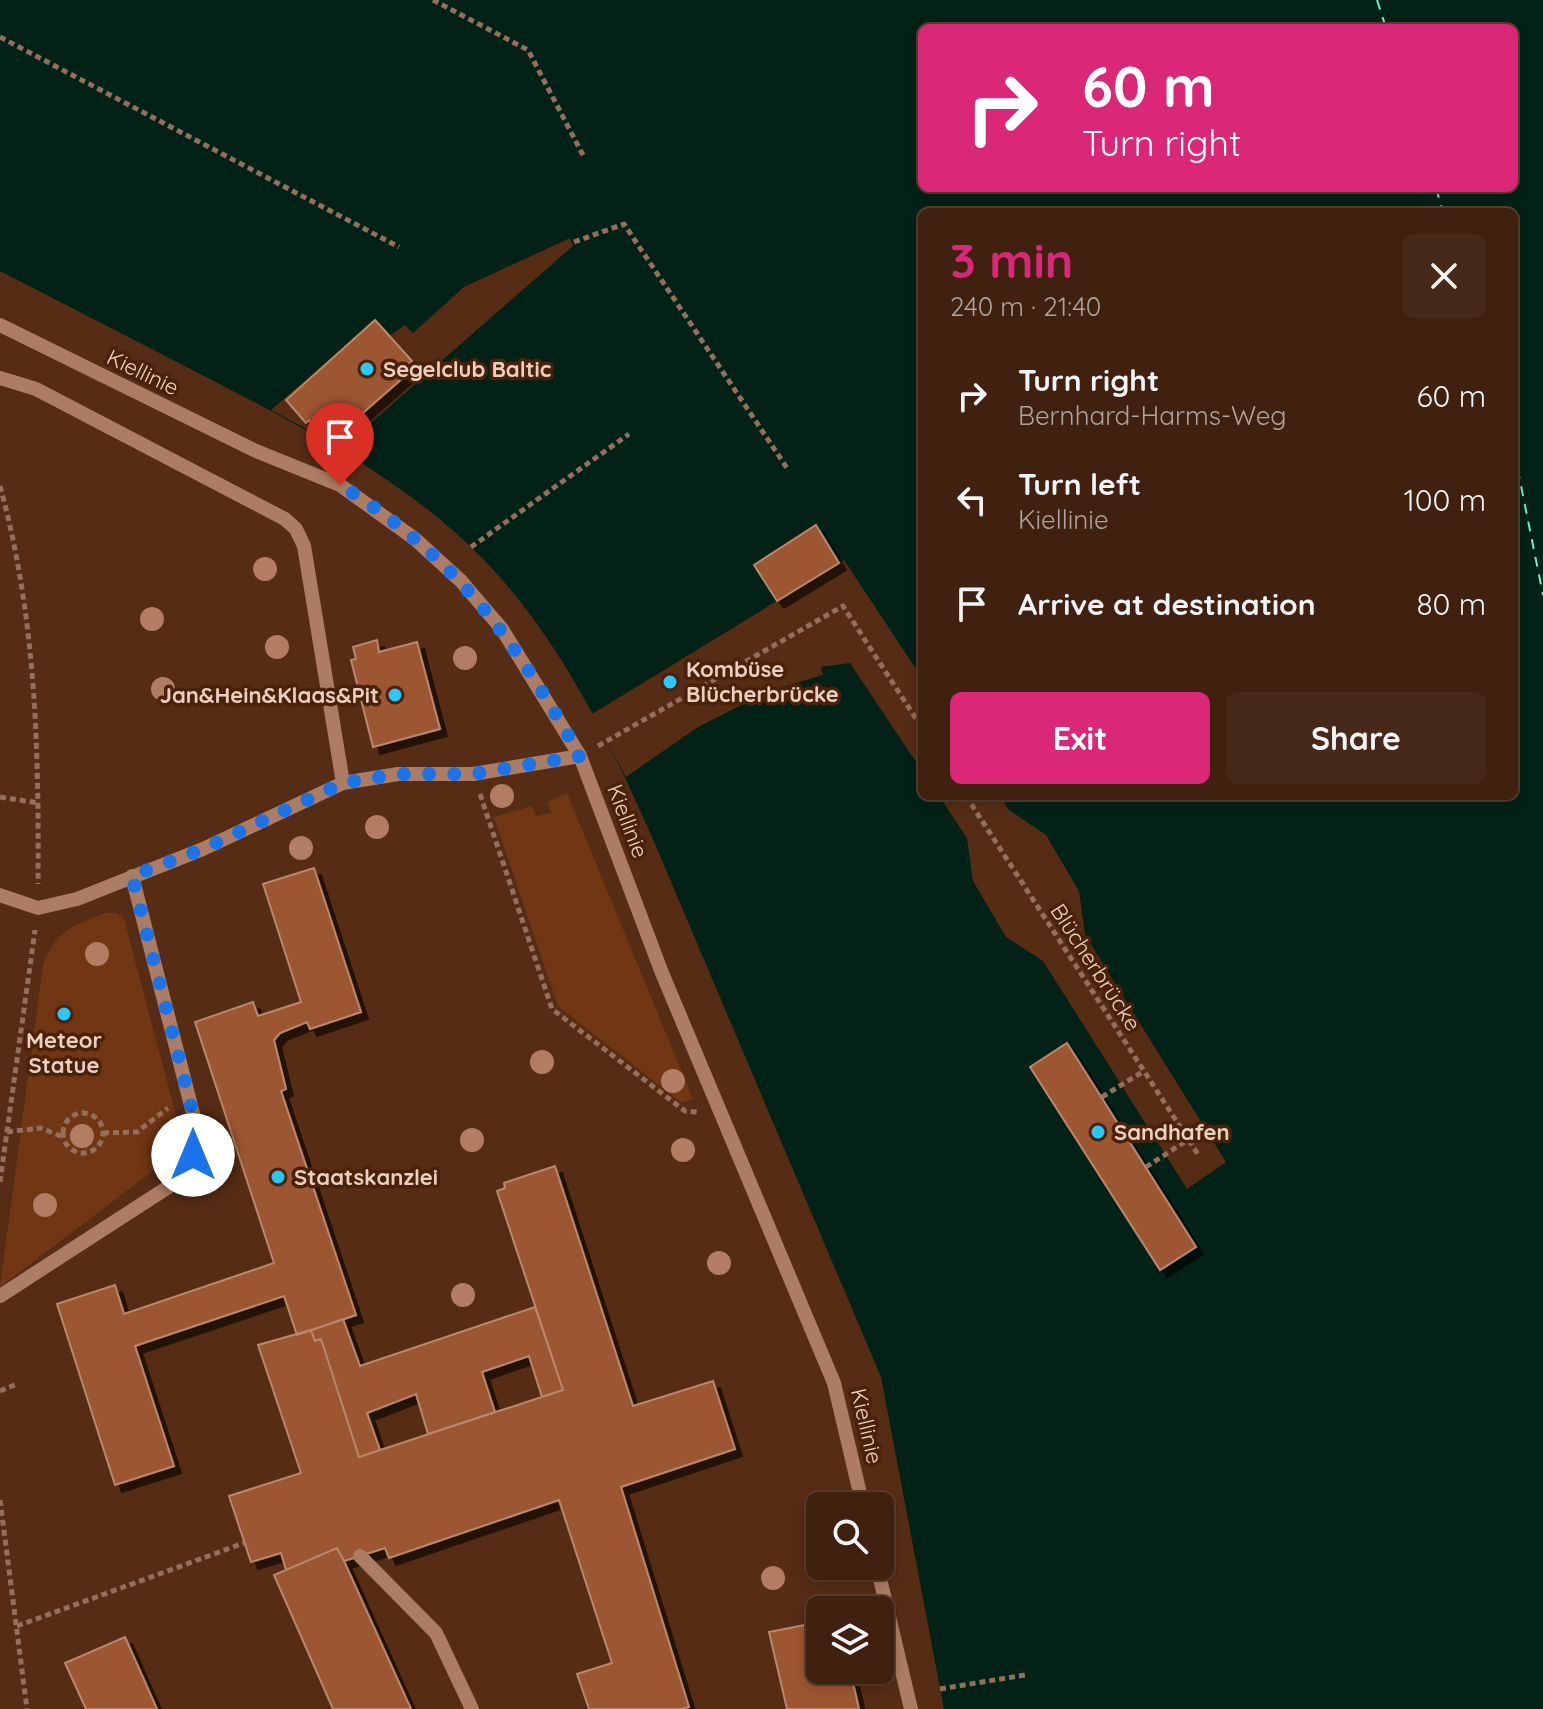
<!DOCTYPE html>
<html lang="en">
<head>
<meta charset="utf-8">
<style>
  :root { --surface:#402110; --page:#472919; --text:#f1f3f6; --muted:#aea39f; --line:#593e30; --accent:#db2777 }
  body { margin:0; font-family:Quicksand,sans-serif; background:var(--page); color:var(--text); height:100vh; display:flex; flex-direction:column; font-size:30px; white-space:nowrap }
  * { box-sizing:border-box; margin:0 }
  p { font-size:26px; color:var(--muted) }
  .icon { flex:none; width:44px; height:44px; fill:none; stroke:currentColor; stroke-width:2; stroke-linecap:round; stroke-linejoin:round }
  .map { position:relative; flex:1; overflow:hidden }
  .sheet { position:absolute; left:918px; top:208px; width:600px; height:592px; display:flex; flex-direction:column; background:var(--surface); border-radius:12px; box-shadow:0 4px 12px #0003,0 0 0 2px var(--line) }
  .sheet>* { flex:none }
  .top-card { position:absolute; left:918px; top:24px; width:600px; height:168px; border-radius:12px; box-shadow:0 4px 12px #0003,0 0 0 2px var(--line); background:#db2777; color:#fff; overflow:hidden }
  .buttons { position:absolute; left:806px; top:1492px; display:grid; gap:16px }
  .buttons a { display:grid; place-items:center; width:88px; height:88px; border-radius:12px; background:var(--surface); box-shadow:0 4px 12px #0003,0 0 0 2px var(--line); font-size:40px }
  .pin { position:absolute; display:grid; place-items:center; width:68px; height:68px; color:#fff; margin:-82px -34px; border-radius:50% 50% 50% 0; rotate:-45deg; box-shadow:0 0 8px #0007 }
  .pin .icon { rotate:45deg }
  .me { position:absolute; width:88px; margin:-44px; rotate:0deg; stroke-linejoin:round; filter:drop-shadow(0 0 6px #0008) }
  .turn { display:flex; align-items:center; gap:28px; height:168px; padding:0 32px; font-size:36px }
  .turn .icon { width:104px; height:104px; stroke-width:2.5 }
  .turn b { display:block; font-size:56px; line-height:68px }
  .round { display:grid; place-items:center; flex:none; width:84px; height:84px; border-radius:12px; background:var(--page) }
  .head { display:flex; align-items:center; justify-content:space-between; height:136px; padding:0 32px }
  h1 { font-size:48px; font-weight:700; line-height:60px; color:var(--accent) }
  .button { display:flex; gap:16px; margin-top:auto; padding:16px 32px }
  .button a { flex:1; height:92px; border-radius:12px; background:var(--accent); color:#fff; font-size:32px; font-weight:700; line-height:92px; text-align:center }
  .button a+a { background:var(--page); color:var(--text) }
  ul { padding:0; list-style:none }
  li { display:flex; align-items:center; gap:24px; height:104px; padding:0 32px }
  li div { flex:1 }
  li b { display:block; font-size:30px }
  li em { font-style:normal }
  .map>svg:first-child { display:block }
  .green { fill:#713613 }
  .water { fill:#022117; fill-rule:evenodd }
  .pier { fill:#562c15 }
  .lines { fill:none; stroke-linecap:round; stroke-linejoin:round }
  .ferry { stroke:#6bf1c3; stroke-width:2; stroke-dasharray:10 8; stroke-linecap:butt }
  .building { fill:#9c5630; stroke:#b9876e; stroke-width:2; filter:url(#shadow) }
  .path { stroke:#936f5c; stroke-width:5; stroke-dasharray:6 4; stroke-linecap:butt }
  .minor { stroke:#ad7c64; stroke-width:14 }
  .tree { fill:#b27d63 }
  .route { stroke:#1a73e8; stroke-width:14; stroke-dasharray:0 25.2 }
  .poi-dot { fill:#28c8ff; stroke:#4a2109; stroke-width:3 }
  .labels { text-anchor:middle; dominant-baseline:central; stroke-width:7; stroke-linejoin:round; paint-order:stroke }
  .poi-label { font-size:22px; font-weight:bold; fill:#ebcfc2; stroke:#4a2109; text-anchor:start }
  .street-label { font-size:22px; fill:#ebcfc2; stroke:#4a2109 }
</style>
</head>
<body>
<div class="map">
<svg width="1543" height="1709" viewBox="0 0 1543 1709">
  <defs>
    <filter id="shadow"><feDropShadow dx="7" dy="7" stdDeviation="0" flood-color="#0009"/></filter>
  </defs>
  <rect width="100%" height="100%" fill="#562c15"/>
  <path class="green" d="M567,793L693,1099L682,1103L558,1006L494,817L532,806L536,816L551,813L548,802Z
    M105,913H117L124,919L181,1134L178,1152L0,1287L43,965C54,932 74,925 105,913Z"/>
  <path class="water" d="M0,0H1543V1709H944L881,1377L652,837C607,735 552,624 470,546C394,474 302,427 210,379C140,343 70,307 0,271ZM922,28H1514V188H922ZM922,212H1514V796H922Z"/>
  <path class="pier" d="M570,238L573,246L342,448L271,410L375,320L389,336L405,325L413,333L464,287Z
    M844,560L922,678V771L850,663L821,667L823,675L767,692L698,727L626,777L592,714Z
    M939,796H1000L1009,810L1046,835L1079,891L1085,935L1226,1162L1187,1189L1043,961L1006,937L973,881L967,838Z"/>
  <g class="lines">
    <path class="ferry" d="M1377,0L1386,28
      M1436,188L1443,212
      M1514,451L1543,595"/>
  </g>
  <path class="building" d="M375,320L412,361L400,373L404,377L349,425L336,410L316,428L309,420L306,423L286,400Z
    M816,525L839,563L777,601L754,565Z
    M377,640L379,652L417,642L440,729L373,747L351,660L356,659L353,647Z
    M314,868L361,1012L310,1029L307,1022L280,1033L274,1040L286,1089L281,1091L356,1315L297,1335L284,1296L135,1346L174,1466L115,1485L57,1304L115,1285L124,1314L274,1263L195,1022L253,1002L258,1016L301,1002L263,884Z
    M1067,1043L1196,1247L1160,1270L1030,1067Z
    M555,1166L633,1406L713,1381L735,1449L621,1487L689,1707L682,1709H589L577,1674L612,1663L559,1500L389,1558L385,1548L344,1561L337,1548L286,1570L281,1553L251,1562L229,1496L301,1473L258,1345L311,1330L315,1341L321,1339L359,1457L563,1390L497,1191L505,1188L504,1183Z
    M535,1307L563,1390L542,1397L529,1356L482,1372L495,1412L428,1434L416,1394L367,1413L380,1450L359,1457L321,1339L315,1341L311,1330L343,1319L360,1366Z
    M337,1548L344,1561L411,1709H333L274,1575Z
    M820,1622V1670H850L859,1709H787L769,1632Z
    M125,1637L157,1709H86L65,1663Z"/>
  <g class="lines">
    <path class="path" d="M433,0L528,50L584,157
      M0,37L399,247
      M574,242L624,224L789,471
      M0,486C36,617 39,749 38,884
      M471,547L629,434
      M598,746L843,606L922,728
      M480,794L552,1009L685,1111L697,1112
      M966,796L1199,1156
      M0,797L39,803
      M1102,1097L1144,1071
      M63 1133a20 20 0 1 1 40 0a20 20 0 1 1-40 0Z
      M7,1132L41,1128L63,1137
      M103,1133L137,1132L168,1108
      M1146,1167L1189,1139
      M0,1182L35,930
      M0,1391L17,1384
      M0,1500L27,1709
      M17,1626L244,1543
      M940,1689L1025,1675"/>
    <path class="minor" d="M0,325L256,451L340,485L415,539L461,581L502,629L580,756L662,973L834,1383L863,1506
      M0,378L36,389L285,519L296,529L304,546L343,783
      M0,895L38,908L77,899L203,849L343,783L398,774H473L580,756
      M0,1296L173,1184L193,1155L196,1125L132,876
      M360,1556L436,1633L472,1709
      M877,1566L911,1709"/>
  </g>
  <g class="tree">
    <circle cx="265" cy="569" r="12"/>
    <circle cx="152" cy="619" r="12"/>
    <circle cx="277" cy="647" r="12"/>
    <circle cx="465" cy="658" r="12"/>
    <circle cx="163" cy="689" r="12"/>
    <circle cx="502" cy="796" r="12"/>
    <circle cx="377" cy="827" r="12"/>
    <circle cx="301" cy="848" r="12"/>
    <circle cx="97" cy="954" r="12"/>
    <circle cx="542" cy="1062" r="12"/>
    <circle cx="673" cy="1081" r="12"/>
    <circle cx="82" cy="1136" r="12"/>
    <circle cx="472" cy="1140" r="12"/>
    <circle cx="683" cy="1150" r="12"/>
    <circle cx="45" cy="1205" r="12"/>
    <circle cx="719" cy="1263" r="12"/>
    <circle cx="463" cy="1295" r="12"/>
    <circle cx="773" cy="1578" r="12"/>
  </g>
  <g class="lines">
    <path class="route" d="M193,1155L196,1125L132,876L203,849L343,783L398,774H473L580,756C513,638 458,558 340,485"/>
  </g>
  <g class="poi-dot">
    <circle cx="367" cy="369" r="8"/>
    <circle cx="670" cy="682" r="8"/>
    <circle cx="395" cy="695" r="8"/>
    <circle cx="64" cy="1014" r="8"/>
    <circle cx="1098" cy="1132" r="8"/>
    <circle cx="278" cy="1177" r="8"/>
  </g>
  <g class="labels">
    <g class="poi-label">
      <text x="383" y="369">Segelclub Baltic</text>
      <text x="686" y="669">Kombüse<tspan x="686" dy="25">Blücherbrücke</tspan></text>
      <text x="379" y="695" text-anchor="end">Jan&amp;Hein&amp;Klaas&amp;Pit</text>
      <text x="64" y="1040" text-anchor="middle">Meteor<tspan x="64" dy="25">Statue</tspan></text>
      <text x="1114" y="1132">Sandhafen</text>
      <text x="294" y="1177">Staatskanzlei</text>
    </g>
    <g class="street-label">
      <text transform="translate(143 372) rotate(26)">Kiellinie</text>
      <text transform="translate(628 821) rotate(69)">Kiellinie</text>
      <text transform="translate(1096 967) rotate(57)">Blücherbrücke</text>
      <text transform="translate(867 1426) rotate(77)">Kiellinie</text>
    </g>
  </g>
</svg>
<div class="buttons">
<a><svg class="icon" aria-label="search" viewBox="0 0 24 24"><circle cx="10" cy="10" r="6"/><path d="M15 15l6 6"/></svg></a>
<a><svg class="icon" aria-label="layers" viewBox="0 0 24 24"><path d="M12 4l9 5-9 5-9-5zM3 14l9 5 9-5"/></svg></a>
</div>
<div class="pin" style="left:340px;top:485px;background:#d93025"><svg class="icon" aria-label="arrive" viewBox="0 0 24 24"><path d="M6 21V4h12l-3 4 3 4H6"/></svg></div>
<svg class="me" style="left:193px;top:1155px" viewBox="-20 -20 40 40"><circle r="19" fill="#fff"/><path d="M0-13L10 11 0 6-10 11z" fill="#1a73e8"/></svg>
<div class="top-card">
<div class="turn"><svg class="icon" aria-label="right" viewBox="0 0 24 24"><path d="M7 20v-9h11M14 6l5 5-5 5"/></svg><div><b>60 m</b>Turn right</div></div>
</div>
<section class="sheet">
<div class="head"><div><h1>3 min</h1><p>240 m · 21:40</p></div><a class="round"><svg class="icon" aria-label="close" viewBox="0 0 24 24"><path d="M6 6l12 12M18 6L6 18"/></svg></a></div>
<ul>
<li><svg class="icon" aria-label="right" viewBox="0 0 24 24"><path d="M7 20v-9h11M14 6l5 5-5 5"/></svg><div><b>Turn right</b><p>Bernhard-Harms-Weg</p></div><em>60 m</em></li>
<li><svg class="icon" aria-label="left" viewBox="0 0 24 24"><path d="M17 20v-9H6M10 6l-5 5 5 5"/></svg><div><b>Turn left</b><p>Kiellinie</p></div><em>100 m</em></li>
<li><svg class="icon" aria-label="arrive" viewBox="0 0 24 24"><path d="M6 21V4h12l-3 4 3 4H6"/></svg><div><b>Arrive at destination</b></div><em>80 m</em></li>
</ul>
<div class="button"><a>Exit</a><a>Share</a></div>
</section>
</div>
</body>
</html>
